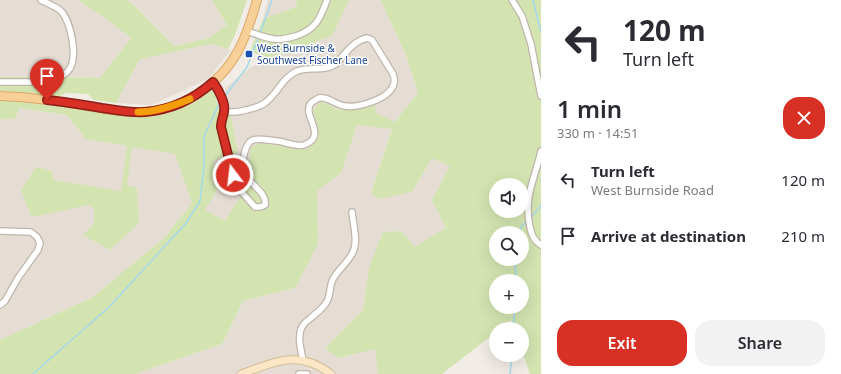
<!DOCTYPE html>
<html lang="en">
<head>
<meta charset="utf-8">
<style>
  :root { --surface:#fff; --page:#f2f2f3; --text:#2b2b33; --muted:#7c7c81; --accent:#d93025 }
  body { margin:0; font-family:"Noto Sans",sans-serif; background:var(--page); color:var(--text); height:100vh; display:flex; flex-direction:column; font-size:15px; white-space:nowrap }
  * { box-sizing:border-box; margin:0 }
  p { font-size:13px; color:var(--muted) }
  .icon { flex:none; width:22px; height:22px; fill:none; stroke:currentColor; stroke-width:2; stroke-linecap:round; stroke-linejoin:round }
  .map { position:relative; flex:1; overflow:hidden }
  .side { display:flex; flex-direction:column; background:var(--surface); width:300px }
  .side>* { flex:none }
  .hud { background:#fff; color:var(--text); overflow:hidden }
  .buttons { position:absolute; left:489px; top:178px; display:grid; gap:8px }
  .buttons a { display:grid; place-items:center; width:40px; height:40px; border-radius:50%; background:var(--surface); box-shadow:0 4px 16px #0002; font-size:20px }
  .pin { position:absolute; display:grid; place-items:center; width:34px; height:34px; color:#fff; margin:-41px -17px; border-radius:50% 50% 50% 0; rotate:-45deg; box-shadow:0 0 4px #0007 }
  .pin .icon { rotate:45deg }
  .me { position:absolute; width:44px; margin:-22px; rotate:345deg; stroke-linejoin:round; filter:drop-shadow(0 0 3px #0008) }
  .turn { display:flex; align-items:center; gap:14px; height:84px; padding:0 16px; font-size:18px }
  .turn .icon { width:52px; height:52px; stroke-width:2.5 }
  .turn b { display:block; font-size:28px; line-height:34px }
  .round { display:grid; place-items:center; flex:none; width:42px; height:42px; border-radius:16px; background:var(--page) }
  .overview { display:flex; align-items:center; justify-content:space-between; height:68px; padding:0 16px }
  h1 { font-size:24px; font-weight:600; line-height:30px }
  .button { display:flex; gap:8px; margin-top:auto; padding:8px 16px }
  .button a { flex:1; height:46px; border-radius:16px; background:var(--accent); color:#fff; font-size:16px; font-weight:600; line-height:46px; text-align:center }
  .button a+a { background:var(--page); color:var(--text) }
  ul { padding:0; list-style:none }
  li { display:flex; align-items:center; gap:12px; height:56px; padding:0 16px }
  li div { flex:1 }
  li b { display:block; font-size:15px }
  li em { font-style:normal }
  main { display:flex; flex:1; min-height:0 }
  .map>svg:first-child { display:block }
  .residential { fill:#e5ddd3 }
  .green { fill:#d3e4b0; fill-rule:evenodd }
  .lines { fill:none; stroke-linecap:round; stroke-linejoin:round }
  .stream { stroke:#a4d8eb; stroke-width:1.5 }
  .street-casing { stroke:#bfb5ab; stroke-width:8 }
  .secondary-casing { stroke:#d2bb99; stroke-width:9 }
  .primary-casing { stroke:#dca968; stroke-width:10 }
  .street { stroke:#fff; stroke-width:5.5 }
  .secondary { stroke:#fbe7c5; stroke-width:7 }
  .primary { stroke:#f8cf97; stroke-width:8 }
  .route-casing { stroke:#8d1f18; stroke-width:10 }
  .route { stroke:#d93025; stroke-width:7 }
  .slow { stroke:#f59e0b; stroke-width:7 }
  .transit-dot { fill:#1a4fb4; stroke:#fff; stroke-width:1.5 }
  .labels { text-anchor:middle; dominant-baseline:central; stroke-width:3; stroke-linejoin:round; paint-order:stroke }
  .transit-label { font-size:10px; fill:#164399; stroke:#fff; text-anchor:start }
</style>
</head>
<body>
<main>
<div class="map">
<svg width="541" height="374" viewBox="0 0 541 374">
  <rect width="100%" height="100%" fill="#f1ece5"/>
  <path class="residential" d="M0,0H78L106,19L131,38L100,78L44,77H0Z
    M126,0H212L227,25L209,38L174,46L133,3Z
    M268,0H297L296,7L263,19Z
    M348,0H379L381,1L406,55L418,93L395,122L375,113V105L352,111L335,108L326,103L313,111L318,126L319,138L305,150L285,147L249,164L254,176L225,221L204,210L217,190L214,160L238,153L225,88L251,67L268,59L331,36Z
    M211,44L231,50L208,79L152,105L116,103L140,59Z
    M18,108L67,115L86,139L176,154L192,203L165,237L93,297L0,340V119H15Z
    M357,125L392,128L371,193L412,192L432,158L450,166L432,200L446,228L415,248L401,231L369,268L363,310L325,348L340,358L375,349L378,374H135L222,344L243,301L295,288L318,244L317,190L341,173Z"/>
  <path class="green" d="M78,0H126L132,3L174,46L209,38L227,25L212,0H247L235,35L228,49L211,44L140,59L116,103L94,100L88,94L67,93L59,96L0,91V77H44L100,78L131,38L106,19Z
    M297,0H349L332,36L268,59L250,51L263,19L296,7Z
    M379,0H541V374H530L522,351V329H514L511,320L500,329H496V332L442,374H378L375,349L339,358L325,348L363,310L369,268L383,232L401,231L415,247L446,228L432,200L450,166L432,158L412,192L379,199L371,193L392,129L357,125L341,173L317,191L318,244L295,288L243,301L222,344L135,374H0V340L93,297L165,237L192,203L175,154L132,147L127,185L137,188L139,223L110,250L83,235L94,224V208L88,205L38,216H31L21,190L36,167L53,171L52,173L54,180L121,191L127,146L86,139L67,115L19,108L15,119H0V101H19L127,116L166,114L193,103L213,90L219,107L229,106L238,153L214,160L217,190L205,210L225,221L253,176L249,164L251,147L260,143L305,150L319,138L318,126L313,111L319,103C330,102 328,106 337,109C350,112 362,108 375,105L376,113L395,122L418,93L406,55L381,1ZM496,185H522V211H496ZM496,233H522V259H496ZM496,281H522V307H496Z"/>
  <g class="lines">
    <path class="stream" d="M533,0L541,32
      M260,33L272,0
      M225,96L247,67L258,39
      M531,217L541,206
      M519,233L521,227L527,221
      M515,259L516,281
      M513,329L515,307
      M33,374L110,306L186,223L200,201L204,167V136L220,102
      M510,374L512,355"/>
    <defs>
      <path id="street" d="M512,0L522,16L531,44L541,96
        M247,31C256,34 265,38 274,39C281,40 289,38 296,36C316,29 320,19 327,0
        M0,82H43C52,81 62,78 68,71C79,59 71,20 60,10C54,6 47,3 41,0
        M213,82L219,91L224,106L225,111L221,121V127L233,175L239,189L255,207H260L265,205C267,194 254,187 248,178C242,170 242,156 247,146C248,144 250,141 253,140C257,138 280,141 286,143C292,144 298,147 304,145C329,136 301,115 311,103C314,101 316,99 319,98C328,96 335,105 345,106C358,108 391,99 394,83C395,81 394,77 393,74L372,40L367,38C353,41 345,54 336,64C324,72 310,66 297,71C281,79 279,92 266,102C261,107 253,108 246,110C239,112 232,113 225,111
        M541,151C535,179 523,197 530,227C531,234 534,241 541,245
        M0,231L31,232L37,237L40,243L38,250L18,278L5,301L0,305
        M303,360C301,350 296,333 304,324C306,321 310,319 313,316C318,312 323,308 326,303C331,296 329,287 333,279C338,270 347,263 352,254C359,242 353,225 352,212
        M299,374H307"/>
      <path id="secondary" d="M241,374C275,362 299,349 331,374"/>
      <path id="primary" d="M0,96C29,97 59,101 88,106C105,109 124,113 142,112C181,110 219,86 238,51C247,35 252,17 257,0"/>
    </defs>
    <use href="#street" class="street-casing"/>
    <use href="#secondary" class="secondary-casing"/>
    <use href="#primary" class="primary-casing"/>
    <use href="#street" class="street"/>
    <use href="#secondary" class="secondary"/>
    <use href="#primary" class="primary"/>
  </g>
  <g class="lines">
    <defs>
      <path id="route" d="M47,100C66,102 84,105 102,108C116,110 130,113 145,112C170,110 194,99 213,82C218,89 226,103 224,112C223,117 221,122 221,127L233,175"/>
    </defs>
    <use href="#route" class="route-casing"/>
    <use href="#route" class="route"/>
    <path class="slow" d="M138,112C156,112 173,106 190,99"/>
  </g>
  <rect class="transit-dot" x="245" y="50" width="8" height="8" rx="2"/>
  <g class="labels">
    <g class="transit-label">
      <text x="257" y="48">West Burnside &amp;<tspan x="257" dy="12">Southwest Fischer Lane</tspan></text>
    </g>
  </g>
</svg>
<div class="buttons">
<a><svg class="icon" aria-label="sound" viewBox="0 0 24 24"><path d="M4 9h4l5-4v14l-5-4H4zM17 9q2 3 0 6"/></svg></a>
<a><svg class="icon" aria-label="search" viewBox="0 0 24 24"><circle cx="10" cy="10" r="6"/><path d="M15 15l6 6"/></svg></a>
<a>+</a>
<a>−</a>
</div>
<div class="pin" style="left:47px;top:100px;background:#d93025"><svg class="icon" aria-label="arrive" viewBox="0 0 24 24"><path d="M6 21V4h12l-3 4 3 4H6"/></svg></div>
<svg class="me" style="left:233px;top:175px" viewBox="-20 -20 40 40"><circle r="17" fill="#d93025" stroke="#fff" stroke-width="3"/><path d="M0-11L8 9 0 5-8 9z" fill="#fff"/></svg>
</div>
<section class="side">
<div class="hud">
<div class="turn"><svg class="icon" aria-label="left" viewBox="0 0 24 24"><path d="M17 20v-9H6M10 6l-5 5 5 5"/></svg><div><b>120 m</b>Turn left</div></div>
</div>
<div class="overview"><div><h1>1 min</h1><p>330 m · 14:51</p></div><a class="round" style="background:#d93025;color:#fff"><svg class="icon" aria-label="close" viewBox="0 0 24 24"><path d="M6 6l12 12M18 6L6 18"/></svg></a></div>
<ul>
<li><svg class="icon" aria-label="left" viewBox="0 0 24 24"><path d="M17 20v-9H6M10 6l-5 5 5 5"/></svg><div><b>Turn left</b><p>West Burnside Road</p></div><em>120 m</em></li>
<li><svg class="icon" aria-label="arrive" viewBox="0 0 24 24"><path d="M6 21V4h12l-3 4 3 4H6"/></svg><div><b>Arrive at destination</b></div><em>210 m</em></li>
</ul>
<div class="button"><a>Exit</a><a>Share</a></div>
</section>
</main>
</body>
</html>
